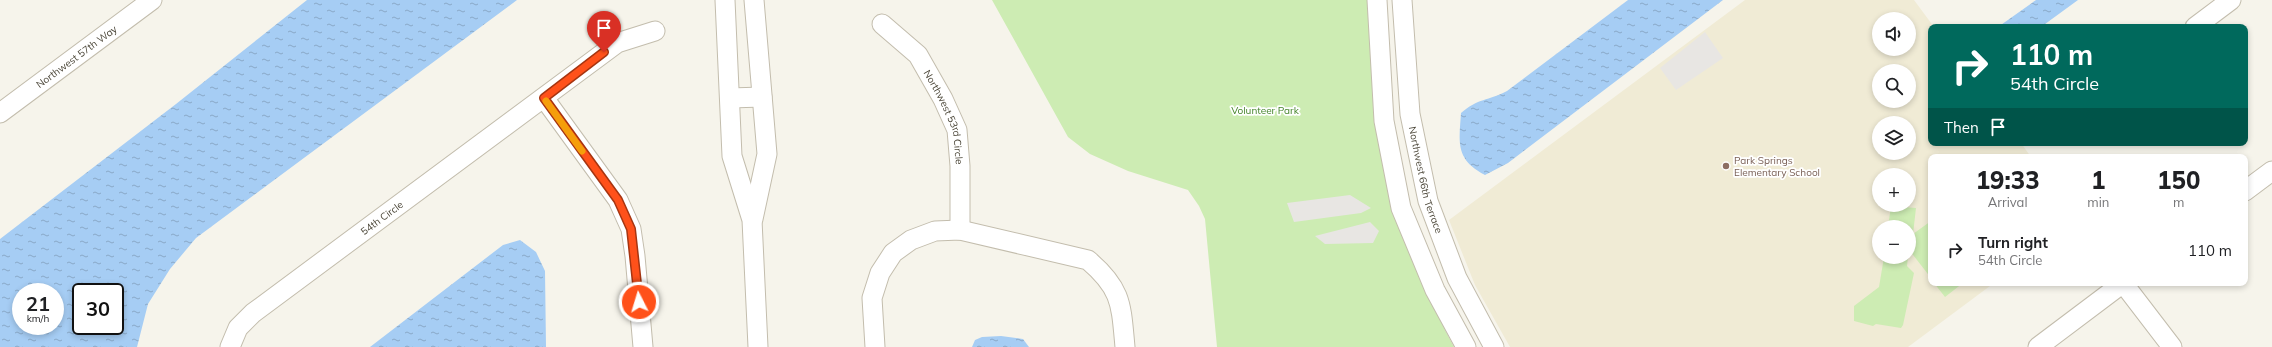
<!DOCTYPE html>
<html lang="en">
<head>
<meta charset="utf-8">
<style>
  :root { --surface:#fff; --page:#f2f2f2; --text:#202124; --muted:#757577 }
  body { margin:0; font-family:Mulish,sans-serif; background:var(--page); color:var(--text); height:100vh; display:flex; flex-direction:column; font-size:15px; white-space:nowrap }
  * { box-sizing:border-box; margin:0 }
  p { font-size:13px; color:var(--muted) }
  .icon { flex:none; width:22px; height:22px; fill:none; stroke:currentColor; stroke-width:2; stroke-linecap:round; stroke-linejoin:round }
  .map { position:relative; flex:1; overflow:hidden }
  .sheet { position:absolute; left:1928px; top:154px; width:320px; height:132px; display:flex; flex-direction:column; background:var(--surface); border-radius:8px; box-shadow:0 2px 6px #0003 }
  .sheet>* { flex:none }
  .banner { position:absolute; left:1928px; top:24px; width:320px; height:122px; border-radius:8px; box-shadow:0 2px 6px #0003; background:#00695c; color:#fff; overflow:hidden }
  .fabs { position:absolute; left:1872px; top:12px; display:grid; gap:8px }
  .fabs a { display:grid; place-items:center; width:44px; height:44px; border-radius:50%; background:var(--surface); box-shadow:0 2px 6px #0003; font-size:20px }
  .speed { position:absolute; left:12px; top:283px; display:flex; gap:8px; font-size:20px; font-weight:700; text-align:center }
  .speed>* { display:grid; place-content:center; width:52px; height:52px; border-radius:50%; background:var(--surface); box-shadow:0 2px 6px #0003; line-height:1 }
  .speed small { font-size:10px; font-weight:400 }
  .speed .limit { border:2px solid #111; border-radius:6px; background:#fff; color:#111 }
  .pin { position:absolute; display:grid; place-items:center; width:34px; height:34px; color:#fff; margin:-41px -17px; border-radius:50% 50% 50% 0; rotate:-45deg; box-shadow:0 0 4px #0007 }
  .pin .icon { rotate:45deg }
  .me { position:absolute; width:44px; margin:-22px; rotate:355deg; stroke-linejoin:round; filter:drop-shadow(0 0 3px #0008) }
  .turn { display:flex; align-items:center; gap:14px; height:84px; padding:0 16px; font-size:18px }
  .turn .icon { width:52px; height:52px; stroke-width:2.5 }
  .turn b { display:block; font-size:28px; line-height:34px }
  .then { display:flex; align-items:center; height:38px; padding:0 16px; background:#0003; gap:8px; font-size:15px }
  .eta { display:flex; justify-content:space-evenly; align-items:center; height:68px; text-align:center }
  .eta b { font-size:24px; font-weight:800; line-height:28px }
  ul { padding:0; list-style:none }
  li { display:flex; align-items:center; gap:12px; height:56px; padding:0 16px }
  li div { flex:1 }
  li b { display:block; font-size:15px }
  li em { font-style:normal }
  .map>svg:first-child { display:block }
  .education { fill:#f0ebd5; fill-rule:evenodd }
  .green { fill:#cdecb3 }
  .parking { fill:#e8e6e3 }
  .water { fill:url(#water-ripples); fill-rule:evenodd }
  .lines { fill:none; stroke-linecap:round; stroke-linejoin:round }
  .minor-casing { stroke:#c3bdad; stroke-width:21 }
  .minor { stroke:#fff; stroke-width:19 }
  .route-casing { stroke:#a63511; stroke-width:10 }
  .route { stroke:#ff511a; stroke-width:7 }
  .slow { stroke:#f59e0b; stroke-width:7 }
  .education-dot { fill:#8d6e63; stroke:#fff; stroke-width:1.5 }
  .labels { text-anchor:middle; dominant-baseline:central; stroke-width:3.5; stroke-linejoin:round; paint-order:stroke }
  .street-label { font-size:10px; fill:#4b4638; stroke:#fff }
  .park-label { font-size:10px; fill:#418227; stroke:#fff }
  .education-label { font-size:10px; fill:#785e54; stroke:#fff; text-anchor:start }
</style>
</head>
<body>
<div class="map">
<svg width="2272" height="347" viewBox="0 0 2272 347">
  <defs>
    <pattern id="water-ripples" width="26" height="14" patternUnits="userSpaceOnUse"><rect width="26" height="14" fill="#a6cdf4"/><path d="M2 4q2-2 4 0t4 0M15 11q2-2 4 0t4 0" fill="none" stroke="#89a8c7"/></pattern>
  </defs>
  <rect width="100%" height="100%" fill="#f6f4eb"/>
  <path class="education" d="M1745,0H1914L1934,27H1931V143H2021L2031,157H1931V283H1994L1908,347H1510L1475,285L1449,220ZM1879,19H1909V49H1879ZM1879,71H1909V101H1879ZM1879,123H1909V153H1879ZM1879,175H1909V205H1879ZM1879,227H1909V257H1879Z"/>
  <path class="green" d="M992,0H1367L1376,126L1417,264L1445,330L1454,347H1217L1205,219L1199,206L1188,190L1128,171L1090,154L1068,137Z
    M1891,206L1916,208L1913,234L1931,221V278L1910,251L1909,253V227H1888Z
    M1884,257H1908L1907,266L1914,273L1903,325L1901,328L1876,324L1873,326L1854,321V306L1879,287Z
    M1934,283H1963L1945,297Z"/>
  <path class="parking" d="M1705,32L1723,58L1676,90L1660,68Z
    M1350,195L1371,208L1361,213L1294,222L1287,203Z
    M1370,222L1379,231L1373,243L1325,244L1315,236Z"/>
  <path class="water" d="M307,0H517L196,238L170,269L148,304L137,347H0V239L176,104ZM21,292H55V326H21ZM81,292H115V326H81Z
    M1628,0H1723L1508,163L1485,175C1455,159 1459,143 1461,113C1478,98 1488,101 1507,91Z
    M2036,0H2078L2041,27H1998Z
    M520,240L536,252L545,271L546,347H370L503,245Z
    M1001,336L1023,339L1029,347H972L975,340L982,337Z"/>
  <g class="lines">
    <defs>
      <g id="minor">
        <path d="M725,0L732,156L752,220L758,347"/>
        <path d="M1377,0L1384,121L1401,208L1435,290L1466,347"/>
        <path id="s1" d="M1402,0L1410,114L1428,201L1457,278L1494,347"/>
        <path id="s2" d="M882,24L918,55L943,99L957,130L960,166V230"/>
        <path d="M2195,27L2231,0"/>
        <path d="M544,98L618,200L631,229L635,256L643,347"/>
        <path d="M730,98L762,97"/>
        <path id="s3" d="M0,113L152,0"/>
        <path d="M2245,191L2272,171"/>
        <path d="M753,219L767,154L754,0"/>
        <path d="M2123,283L2172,347"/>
        <path id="s4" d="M230,347L238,328L253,313L617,43L655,31"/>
        <path d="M875,347L872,298L880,273L893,253L911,240L935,231L960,230L1088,260C1122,289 1121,304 1125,347"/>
        <path d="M2038,347L2123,283"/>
      </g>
    </defs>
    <use href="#minor" class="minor-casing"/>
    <use href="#minor" class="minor"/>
  </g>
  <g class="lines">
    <defs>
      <path id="route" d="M604,52L544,98L618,200L631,229L639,302"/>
    </defs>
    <use href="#route" class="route-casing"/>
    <use href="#route" class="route"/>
    <path class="slow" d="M546,101L582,151"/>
  </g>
  <circle class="education-dot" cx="1726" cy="166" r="4"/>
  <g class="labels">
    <g class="street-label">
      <text stroke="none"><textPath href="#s3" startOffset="95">Northwest 57th Way</textPath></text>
      <text stroke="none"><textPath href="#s2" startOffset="116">Northwest 53rd Circle</textPath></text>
      <text stroke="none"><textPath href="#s1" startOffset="182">Northwest 66th Terrace</textPath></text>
      <text stroke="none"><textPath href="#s4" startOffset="202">54th Circle</textPath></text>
    </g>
    <g class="park-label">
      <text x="1265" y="110">Volunteer Park</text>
    </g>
    <g class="education-label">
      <text x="1734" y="160">Park Springs<tspan x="1734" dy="12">Elementary School</tspan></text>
    </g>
  </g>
</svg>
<div class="fabs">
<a><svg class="icon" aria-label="sound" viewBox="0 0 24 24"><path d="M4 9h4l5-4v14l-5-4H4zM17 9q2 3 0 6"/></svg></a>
<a><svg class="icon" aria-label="search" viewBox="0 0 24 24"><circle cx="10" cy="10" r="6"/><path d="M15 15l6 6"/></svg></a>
<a><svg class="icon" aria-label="layers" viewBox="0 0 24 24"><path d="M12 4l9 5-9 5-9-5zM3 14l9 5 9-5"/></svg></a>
<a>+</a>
<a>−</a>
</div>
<div class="speed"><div>21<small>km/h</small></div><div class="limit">30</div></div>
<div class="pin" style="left:604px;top:52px;background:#d93025"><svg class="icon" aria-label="arrive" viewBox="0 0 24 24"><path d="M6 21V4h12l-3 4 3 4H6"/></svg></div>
<svg class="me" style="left:639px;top:302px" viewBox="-20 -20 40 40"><circle r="17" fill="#ff511a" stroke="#fff" stroke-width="3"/><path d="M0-11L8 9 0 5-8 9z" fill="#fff"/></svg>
<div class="banner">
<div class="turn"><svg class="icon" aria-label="right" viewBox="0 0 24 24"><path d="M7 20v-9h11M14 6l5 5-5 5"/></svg><div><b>110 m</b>54th Circle</div></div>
<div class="then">Then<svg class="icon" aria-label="arrive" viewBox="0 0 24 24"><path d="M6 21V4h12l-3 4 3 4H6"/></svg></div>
</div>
<section class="sheet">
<div class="eta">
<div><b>19:33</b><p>Arrival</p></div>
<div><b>1</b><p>min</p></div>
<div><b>150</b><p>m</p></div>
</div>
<ul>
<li><svg class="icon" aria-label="right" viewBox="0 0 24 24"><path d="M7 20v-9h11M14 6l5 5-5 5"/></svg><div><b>Turn right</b><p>54th Circle</p></div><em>110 m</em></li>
</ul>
</section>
</div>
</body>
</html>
